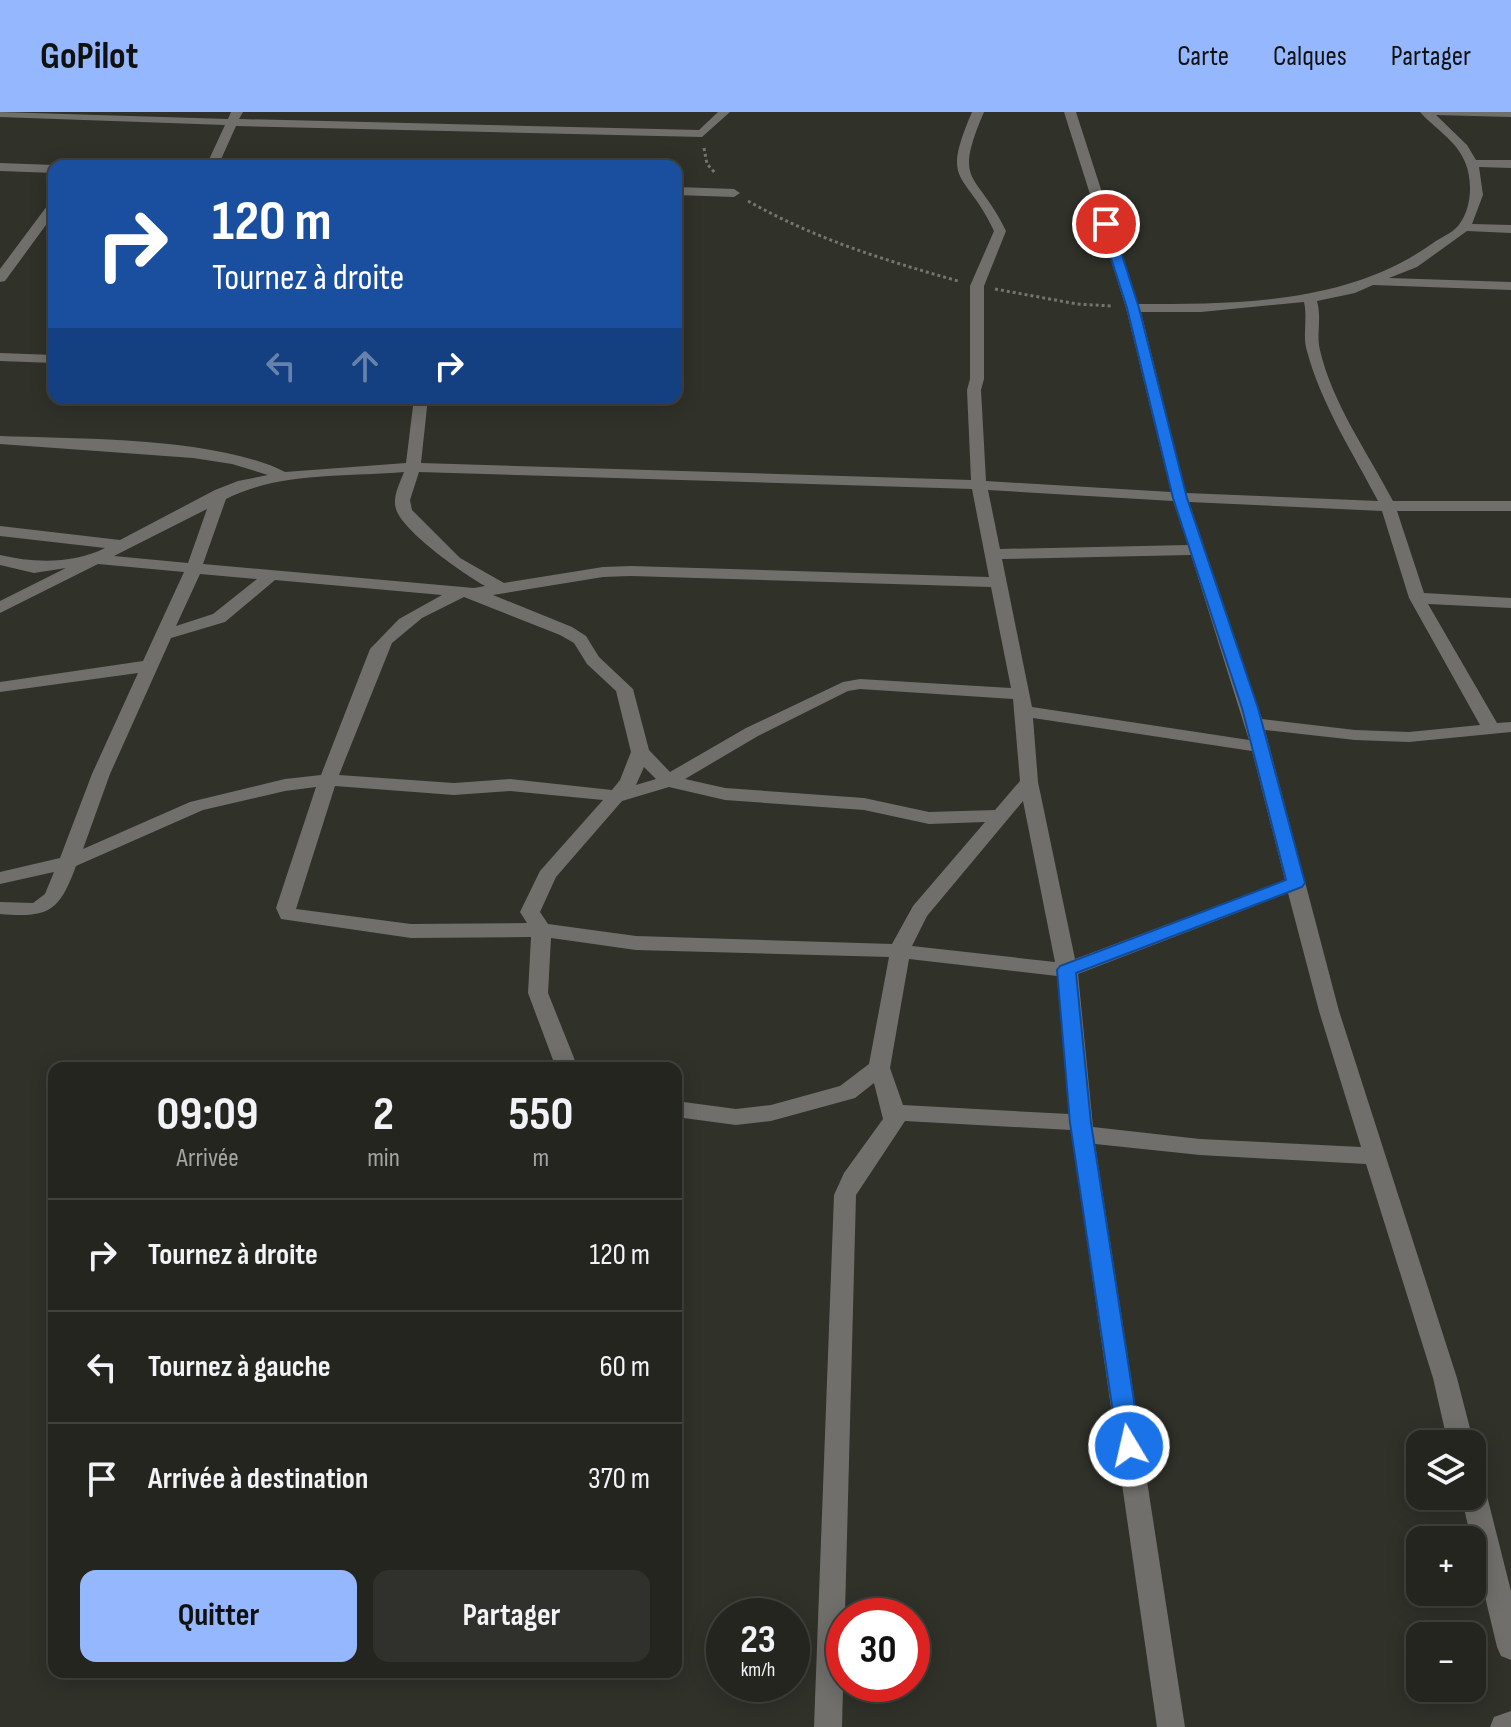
<!DOCTYPE html>
<html lang="fr">
<head>
<meta charset="utf-8">
<style>
  :root { --surface:#24251f; --page:#30312c; --text:#f1f3f6; --muted:#a3a5a4; --line:#41423d; --accent:#94b7fd }
  body { margin:0; font-family:"Sofia Sans Condensed",sans-serif; background:var(--page); color:var(--text); height:100vh; display:flex; flex-direction:column; font-size:30px; white-space:nowrap }
  * { box-sizing:border-box; margin:0 }
  p { font-size:26px; color:var(--muted) }
  .icon { flex:none; width:44px; height:44px; fill:none; stroke:currentColor; stroke-width:2; stroke-linecap:round; stroke-linejoin:round }
  .map { position:relative; flex:1; overflow:hidden }
  .side { position:absolute; left:48px; top:950px; width:634px; height:616px; display:flex; flex-direction:column; background:var(--surface); border-radius:16px; box-shadow:0 4px 20px #0003,0 0 0 2px var(--line) }
  .side>* { flex:none }
  .hud { position:absolute; left:48px; top:48px; width:634px; height:244px; border-radius:16px; box-shadow:0 4px 20px #0003,0 0 0 2px var(--line); background:#1a4fa0; color:#fff; overflow:hidden }
  .buttons { position:absolute; left:1406px; top:1318px; display:grid; gap:16px }
  .buttons a { display:grid; place-items:center; width:80px; height:80px; border-radius:16px; background:var(--surface); box-shadow:0 4px 20px #0003,0 0 0 2px var(--line); font-size:40px }
  .speed { position:absolute; left:706px; top:1486px; display:flex; gap:16px; font-size:40px; font-weight:700; text-align:center }
  .speed>* { display:grid; place-content:center; width:104px; height:104px; border-radius:50%; background:var(--surface); box-shadow:0 4px 20px #0003,0 0 0 2px var(--line); line-height:1 }
  .speed small { font-size:20px; font-weight:400 }
  .speed .limit { border:12px solid #d22; background:#fff; color:#111 }
  .pin { position:absolute; display:grid; place-items:center; width:68px; height:68px; color:#fff; margin:-34px; border:4px solid #fff; border-radius:50%; box-shadow:0 2px 8px #0007 }
  .me { position:absolute; width:88px; margin:-44px; rotate:351deg; stroke-linejoin:round; filter:drop-shadow(0 0 6px #0008) }
  .turn { display:flex; align-items:center; gap:28px; height:168px; padding:0 32px; font-size:36px }
  .turn .icon { width:104px; height:104px; stroke-width:2.5 }
  .turn b { display:block; font-size:56px; line-height:68px }
  .lanes { display:flex; align-items:center; height:76px; padding:0 32px; background:#0003; justify-content:center; gap:40px; direction:ltr }
  .lanes .off { opacity:.35 }
  .eta { display:flex; justify-content:space-evenly; align-items:center; height:136px; text-align:center }
  .eta b { font-size:48px; font-weight:700; line-height:56px }
  .button { display:flex; gap:16px; margin-top:auto; padding:16px 32px }
  .button a { flex:1; height:92px; border-radius:16px; background:var(--accent); color:#111; font-size:32px; font-weight:700; line-height:92px; text-align:center }
  .button a+a { background:var(--page); color:var(--text) }
  ul { padding:0; list-style:none }
  li { display:flex; align-items:center; gap:24px; height:112px; padding:0 32px; border-top:2px solid var(--line) }
  li div { flex:1 }
  li b { display:block; font-size:30px }
  li em { font-style:normal }
  header { display:flex; align-items:center; gap:48px; box-sizing:border-box; height:112px; padding:0 40px; background:var(--accent); color:#111 }
  header strong { font-size:38px }
  nav { display:flex; gap:44px; margin-inline-start:auto; font-size:28px }
  .map>svg:first-child { display:block }
  .lines { fill:none; stroke-linecap:round; stroke-linejoin:round }
  .path { stroke:#74756e; stroke-width:3; stroke-dasharray:3 3; stroke-linecap:butt }
  .street { fill:#716f6b; fill-rule:evenodd }
  .route { fill:#1a73e8; stroke:#114b97; stroke-width:2 }
</style>
</head>
<body>
<header>
<strong>GoPilot</strong>
<nav><a>Carte</a><a>Calques</a><a>Partager</a></nav>
</header>
<div class="map">
<svg width="1511" height="1615" viewBox="0 0 1511 1615">
  <rect width="100%" height="100%" fill="#303129"/>
  <g class="lines">
    <path class="path" d="M704,36L707,52L716,62
      M748,89C815,127 884,148 958,169
      M995,177L1077,192L1112,194"/>
    <path class="street" d="M0,0L228,7L231,0H243L239,7L699,18L718,0H730L702,25L236,14L218,54H206L225,13L0,5Z
      M972,0H984C952,75 977,58 1006,119L984,174V267L981,278L986,369L1171,380L1126,196L1064,0H1076L1138,192C1239,192 1348,192 1433,131C1440,126 1452,121 1458,114C1472,97 1473,69 1465,50C1457,29 1434,16 1420,0H1511V5L1436,3L1467,33L1476,48H1511V56L1479,55L1483,83L1472,112L1511,113V121L1467,119L1417,155L1389,166L1511,170V178L1373,173L1355,181L1317,189C1322,207 1316,222 1320,238C1332,291 1368,341 1393,389H1511V399H1397L1424,481L1511,486V496L1428,492L1497,611L1511,610V620L1409,630L1355,628L1265,618L1339,899L1457,1266L1474,1332L1472,1336V1332H1448L1433,1266L1366,1052L1200,1043L1095,1032L1185,1615H1157L1071,1018L905,1009L856,1083L842,1615H814L834,1083L844,1061L883,1007L874,971L855,986L771,1009L736,1013L676,1005V989L736,997L771,993L840,974L869,952L889,845L636,838L551,826L548,881L578,956H556L528,881L531,825L411,826L281,807L276,796L316,675L285,679L203,698L76,754C59,800 49,806 0,802V790L33,791L45,782L54,760L0,772V760L60,746L92,662L138,561L0,580V570L143,549L184,460L98,452L0,501V489L66,456L34,461L0,453V443C34,451 73,452 105,436L0,424V414L120,428L215,378L238,369L268,363L232,352L193,346L0,332V324C79,327 216,325 285,360L406,351L414,286H428L421,351L971,368L967,278L970,267V174L994,119C965,57 940,75 972,0ZM1304,190C1308,207 1302,224 1307,239C1321,292 1353,341 1378,389L1186,381L1141,200H1201ZM404,360C400,371 392,385 396,397C403,420 464,462 485,474L474,476L203,452L226,387C278,360 346,365 404,360ZM419,360L972,377L989,465L631,454L603,455L504,471L460,446L412,398L410,388ZM988,378L1173,389L1188,433L1000,437ZM1189,390L1382,399L1409,486L1480,613L1409,620L1355,618L1262,607ZM207,397L188,451L114,444ZM1191,443L1249,628L1032,595L1002,447ZM200,462L257,467L213,502L176,514ZM631,464L991,475L1011,576L860,567L843,570L746,616L670,660L649,638L633,577L599,545L586,524L572,515L493,483L603,465ZM275,468L442,483L399,507L370,537L321,663L285,667L190,690L83,737L110,662L171,526L225,510ZM464,485L560,523L574,531L587,552L616,579L631,640L620,668L612,678L510,667L454,671L339,663L392,531L422,506ZM860,577L1013,587L1020,669L995,698L929,700L864,686L725,676L685,667L758,624L848,579ZM1033,606L1252,639L1285,768L1075,847L1038,670ZM644,655L656,667L636,673ZM335,674L454,683L510,679L603,688L540,759L520,800L527,811L411,812L296,797ZM669,675L725,688L864,698L929,712L985,710L913,794L892,832L636,824L548,812L540,800L556,765L622,689ZM1023,689L1055,850L912,834L927,804ZM1288,781L1319,899L1361,1035L1200,1027L1093,1015L1078,862ZM909,847L1057,864L1069,1002L903,993L890,956Z
      M0,51L54,53L56,54L54,61L0,59Z
      M676,75L734,77L740,81L734,85L676,83Z
      M54,89V102L5,169L0,170V157L50,90Z
      M0,241L54,243V251L0,249Z
      M1472,1365L1481,1368L1485,1376L1511,1479V1548L1501,1544L1497,1535L1461,1384H1472Z
      M1511,1599V1615H1490L1494,1605Z"/>
  </g>
  <path class="route" d="M1106,108L1112,112L1139,196L1187,386L1258,596L1305,771L1302,775L1076,861L1091,1011L1141,1334L1137,1341L1129,1344L1121,1341L1118,1334L1070,1011L1057,858L1060,854L1286,768L1242,596L1173,386L1127,196L1100,112Z"/>
</svg>
<div class="buttons">
<a><svg class="icon" aria-label="layers" viewBox="0 0 24 24"><path d="M12 4l9 5-9 5-9-5zM3 14l9 5 9-5"/></svg></a>
<a>+</a>
<a>−</a>
</div>
<div class="speed"><div>23<small>km/h</small></div><div class="limit">30</div></div>
<div class="pin" style="left:1106px;top:112px;background:#d93025"><svg class="icon" aria-label="arrive" viewBox="0 0 24 24"><path d="M6 21V4h12l-3 4 3 4H6"/></svg></div>
<svg class="me" style="left:1129px;top:1334px" viewBox="-20 -20 40 40"><circle r="17" fill="#1a73e8" stroke="#fff" stroke-width="3"/><path d="M0-11L8 9 0 5-8 9z" fill="#fff"/></svg>
<div class="hud">
<div class="turn"><svg class="icon" aria-label="right" viewBox="0 0 24 24"><path d="M7 20v-9h11M14 6l5 5-5 5"/></svg><div><b>120 m</b>Tournez à droite</div></div>
<div class="lanes"><svg class="icon off" aria-label="left" viewBox="0 0 24 24"><path d="M17 20v-9H6M10 6l-5 5 5 5"/></svg><svg class="icon off" aria-label="ahead" viewBox="0 0 24 24"><path d="M12 20V5M6 11l6-6 6 6"/></svg><svg class="icon" aria-label="right" viewBox="0 0 24 24"><path d="M7 20v-9h11M14 6l5 5-5 5"/></svg></div>
</div>
<section class="side">
<div class="eta">
<div><b>09:09</b><p>Arrivée</p></div>
<div><b>2</b><p>min</p></div>
<div><b>550</b><p>m</p></div>
</div>
<ul>
<li><svg class="icon" aria-label="right" viewBox="0 0 24 24"><path d="M7 20v-9h11M14 6l5 5-5 5"/></svg><div><b>Tournez à droite</b></div><em>120 m</em></li>
<li><svg class="icon" aria-label="left" viewBox="0 0 24 24"><path d="M17 20v-9H6M10 6l-5 5 5 5"/></svg><div><b>Tournez à gauche</b></div><em>60 m</em></li>
<li><svg class="icon" aria-label="arrive" viewBox="0 0 24 24"><path d="M6 21V4h12l-3 4 3 4H6"/></svg><div><b>Arrivée à destination</b></div><em>370 m</em></li>
</ul>
<div class="button"><a>Quitter</a><a>Partager</a></div>
</section>
</div>
</body>
</html>
